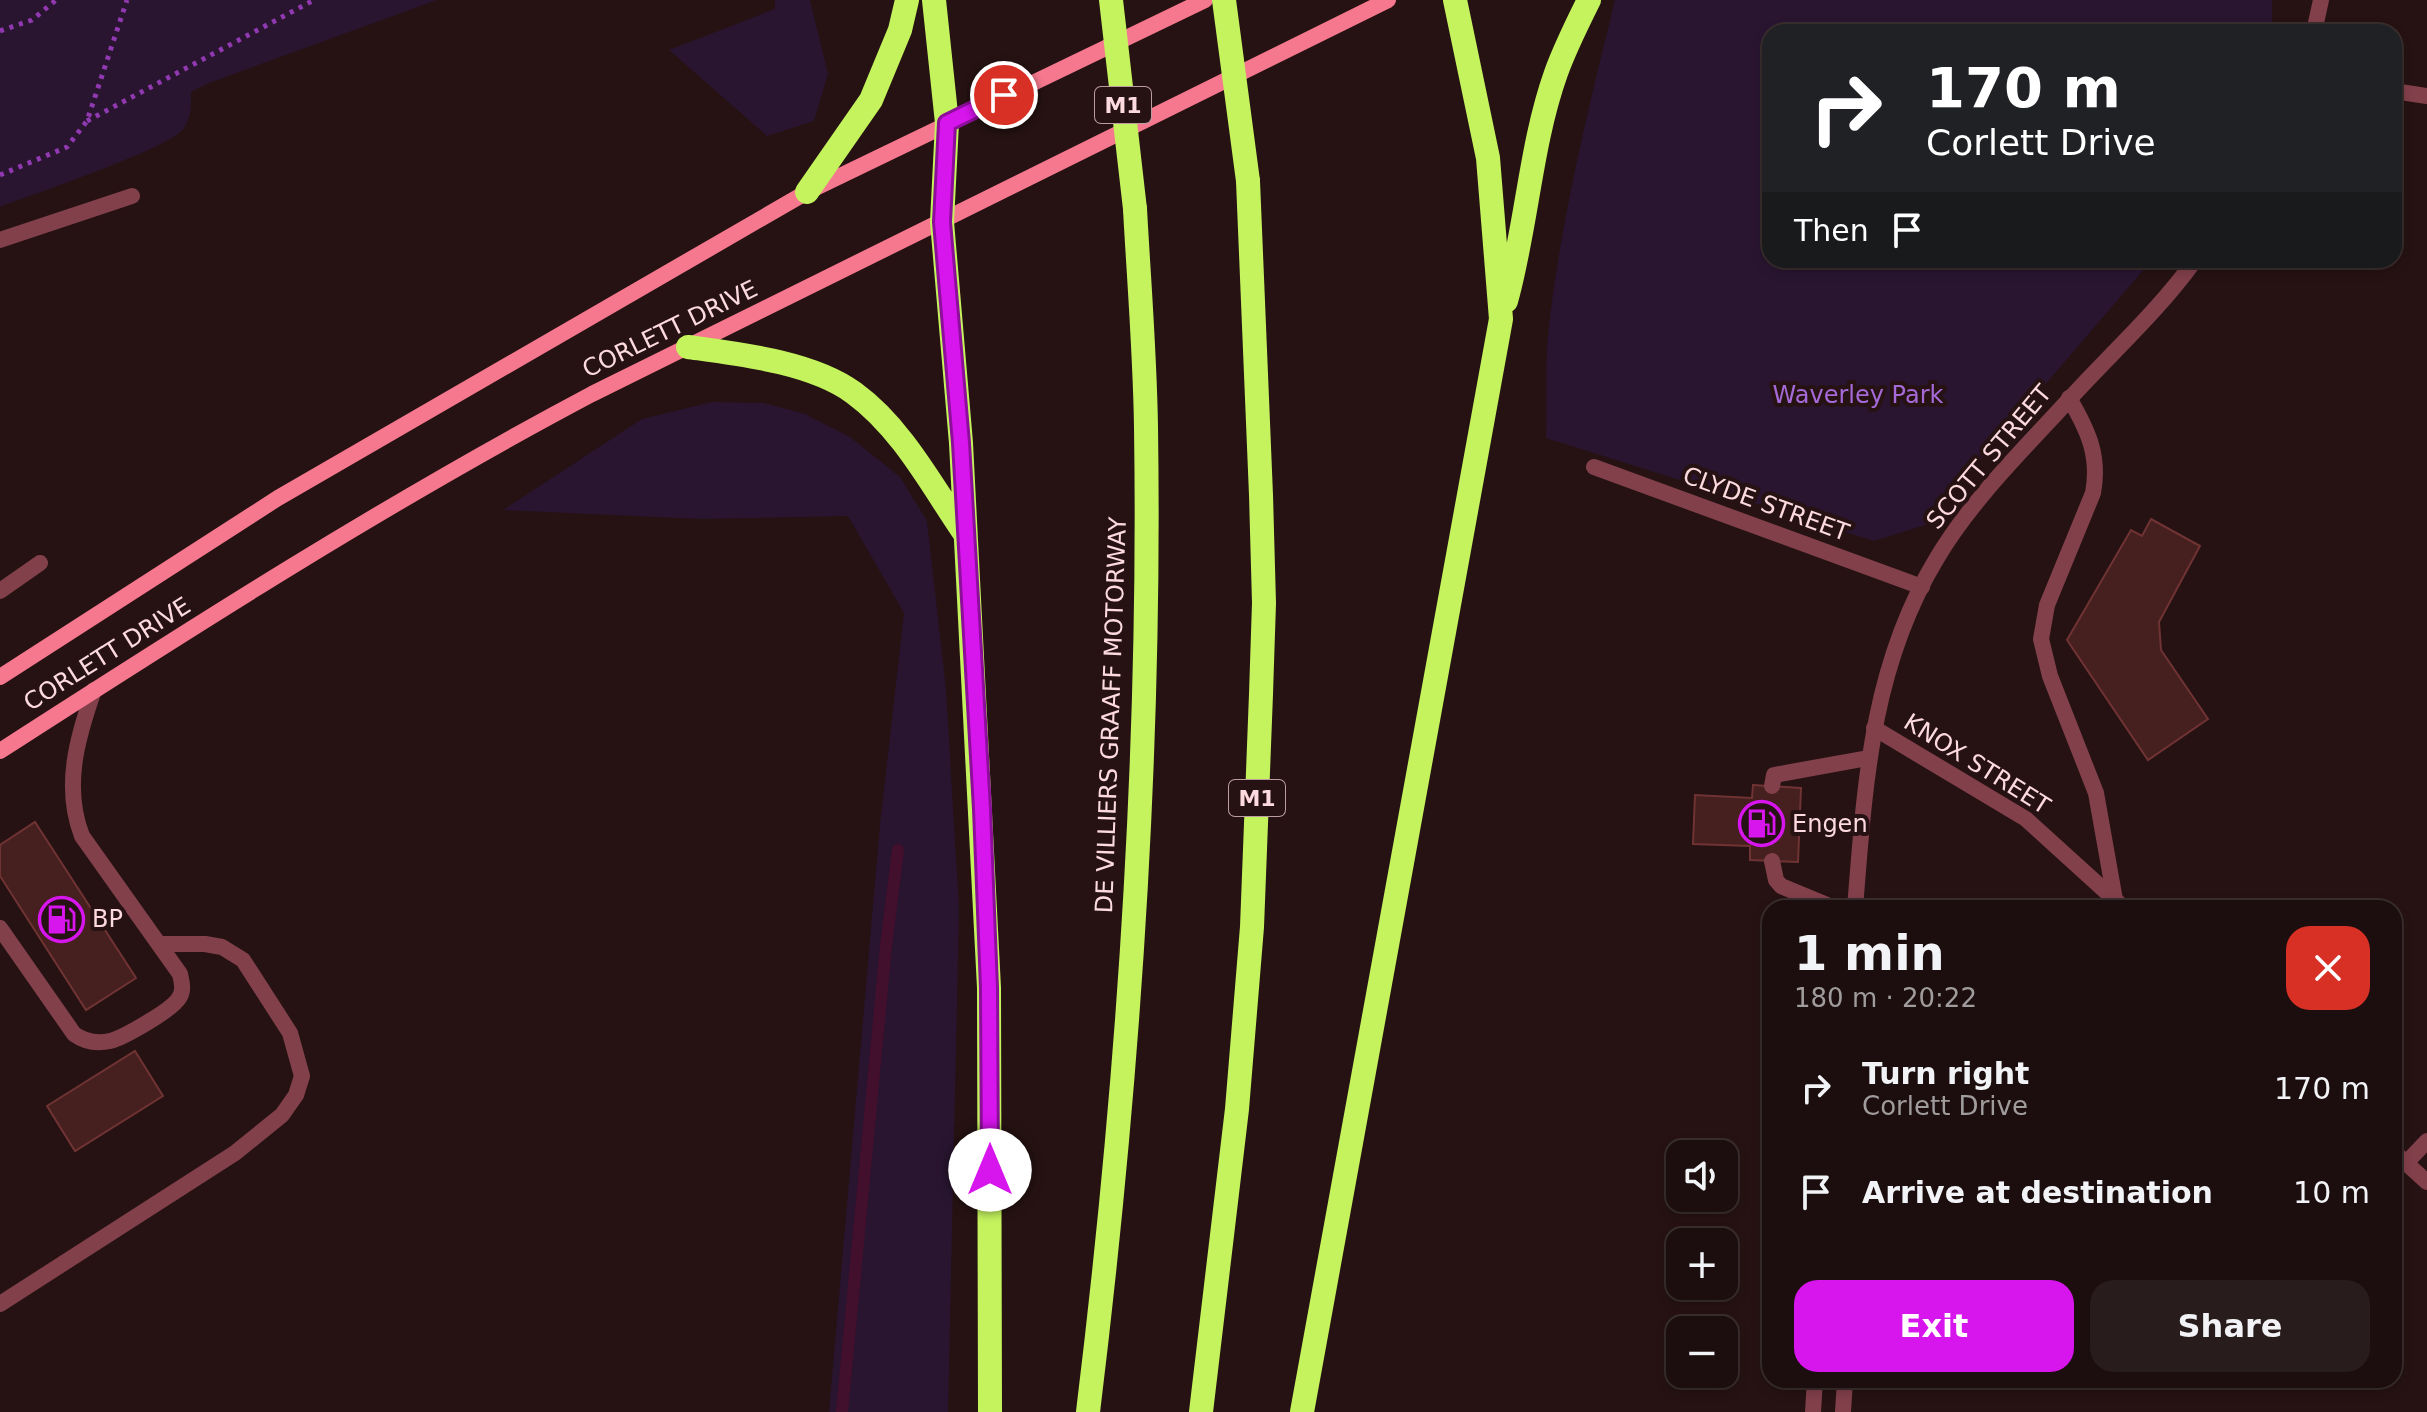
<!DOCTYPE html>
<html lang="en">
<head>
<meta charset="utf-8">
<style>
  :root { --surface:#1c0e0e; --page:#291c1c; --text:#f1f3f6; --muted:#a09c9e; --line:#3a2e2e; --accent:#d715ed }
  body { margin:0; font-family:"DejaVu Sans",sans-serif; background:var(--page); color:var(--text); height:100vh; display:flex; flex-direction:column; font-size:30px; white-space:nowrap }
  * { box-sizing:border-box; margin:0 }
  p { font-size:26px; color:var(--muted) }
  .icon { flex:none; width:44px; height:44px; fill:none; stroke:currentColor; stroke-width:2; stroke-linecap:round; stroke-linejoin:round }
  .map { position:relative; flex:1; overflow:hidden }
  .side { position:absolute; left:1762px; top:900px; width:640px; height:488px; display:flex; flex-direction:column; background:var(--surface); border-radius:24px; box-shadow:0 4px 12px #0003,0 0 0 2px var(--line) }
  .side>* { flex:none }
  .top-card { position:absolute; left:1762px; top:24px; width:640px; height:244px; border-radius:24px; box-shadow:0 4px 12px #0003,0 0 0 2px var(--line); background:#202124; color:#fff; overflow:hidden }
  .controls { position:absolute; left:1666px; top:1140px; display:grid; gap:16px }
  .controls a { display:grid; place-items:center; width:72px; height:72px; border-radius:16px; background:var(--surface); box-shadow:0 4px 12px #0003,0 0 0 2px var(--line); font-size:40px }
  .pin { position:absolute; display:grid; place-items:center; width:68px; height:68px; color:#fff; margin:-34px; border:4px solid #fff; border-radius:50%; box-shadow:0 2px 8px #0007 }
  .me { position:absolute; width:88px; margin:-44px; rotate:0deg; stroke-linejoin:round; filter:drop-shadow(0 0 6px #0008) }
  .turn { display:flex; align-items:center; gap:28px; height:168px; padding:0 32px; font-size:36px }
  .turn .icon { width:104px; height:104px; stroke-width:2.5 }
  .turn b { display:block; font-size:56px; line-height:68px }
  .then { display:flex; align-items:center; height:76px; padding:0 32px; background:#0003; gap:16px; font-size:30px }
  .round { display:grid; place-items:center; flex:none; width:84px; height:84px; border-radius:24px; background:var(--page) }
  .head { display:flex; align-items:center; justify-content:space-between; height:136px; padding:0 32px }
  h1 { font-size:48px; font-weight:800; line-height:60px }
  .action { display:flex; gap:16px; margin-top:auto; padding:16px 32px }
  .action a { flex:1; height:92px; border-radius:24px; background:var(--accent); color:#fff; font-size:32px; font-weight:800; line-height:92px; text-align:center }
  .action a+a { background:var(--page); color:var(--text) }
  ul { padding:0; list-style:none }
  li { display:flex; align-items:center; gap:24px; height:104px; padding:0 32px }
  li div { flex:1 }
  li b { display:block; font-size:30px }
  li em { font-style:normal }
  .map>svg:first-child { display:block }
  .green { fill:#291530 }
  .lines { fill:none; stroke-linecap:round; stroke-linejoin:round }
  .stream { stroke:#420f2c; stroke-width:12 }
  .building { fill:#461f1f; stroke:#703333; stroke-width:2 }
  .path { stroke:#9139b1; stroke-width:5; stroke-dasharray:4 6; stroke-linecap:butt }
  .service { stroke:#82404b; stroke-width:16 }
  .minor { stroke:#82404b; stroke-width:16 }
  .tertiary { stroke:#82404b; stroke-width:16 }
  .secondary { stroke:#f5788e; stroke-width:16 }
  .motorway { stroke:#c4f35e; stroke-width:24 }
  .motorway-bridge { stroke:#c4f35e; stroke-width:24 }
  .route-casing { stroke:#8c0e9a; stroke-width:20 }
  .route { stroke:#d715ed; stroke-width:14 }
  .labels { text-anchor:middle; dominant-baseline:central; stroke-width:8; stroke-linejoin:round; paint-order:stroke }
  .shield { fill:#261212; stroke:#bc9ea0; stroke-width:2 }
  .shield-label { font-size:22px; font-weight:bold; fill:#fcdadd }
  .street-label { font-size:24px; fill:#fcdadd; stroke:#261212 }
  .park-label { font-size:24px; fill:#a66ad8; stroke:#261212 }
  .poi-label { font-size:24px; fill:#fcdadd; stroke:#261212; text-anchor:start }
</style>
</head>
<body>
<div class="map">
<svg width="2427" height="1412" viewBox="0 0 2427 1412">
  <rect width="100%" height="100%" fill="#261212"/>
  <path class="green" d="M0,0H437L209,83L191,92C191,105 192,116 184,128C172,148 30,195 0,207Z
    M775,0H810L828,74L814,121L767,136L669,50L775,9Z
    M1615,0H2272V32H1770V260H2152L1925,525L1874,541L1546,438C1547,404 1545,369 1548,335C1560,222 1588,110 1615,0Z
    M712,402L764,403L805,414L850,437L900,477L927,521L946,690L959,909L948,1412H829L880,825L904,613L848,516L701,519L503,510L642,419Z"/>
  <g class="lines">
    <path class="stream" d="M842,1412L886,946L898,850"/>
  </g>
  <path class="building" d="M2151,519L2200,546L2159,622L2161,650L2208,719L2148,760L2067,640L2131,530L2142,536Z
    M1753,785L1801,788L1798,862L1750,860V846L1693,844L1695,795L1752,798Z
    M35,822L136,978L86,1010L0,876V845Z
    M135,1051L163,1096L75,1151L47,1106Z"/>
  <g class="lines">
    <path class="path" d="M0,31L32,20L56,0
      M87,121L314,0
      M0,175L67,147L87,121L127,0"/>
    <path class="service" d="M0,240L132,196
      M2069,398C2088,430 2100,456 2093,493L2047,605L2041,639L2050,676L2096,793L2115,900
      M1594,467L1922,587
      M0,591L40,563
      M1772,786L1774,775L1868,758
      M1772,861L1776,880L1781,886L1834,908
      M0,928L74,1034C85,1042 96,1044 110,1041C123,1038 172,1010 179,998C184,991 182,983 180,974L82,836C63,787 77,738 94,690
      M0,1304L235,1153L282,1115L296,1095L302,1076L290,1033L243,960L222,947L205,944H161"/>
    <path class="minor" d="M2394,91L2427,96
      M1874,728L2026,819L2124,908
      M2394,1152L2427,1182
      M2406,1163L2427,1141"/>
    <path class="tertiary" d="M2314,32L2321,0
      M1855,908C1865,784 1871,667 1937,558C1971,501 2020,453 2065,404C2108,356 2157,313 2195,260
      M1813,1412L1815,1380
      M1843,1412L1845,1380"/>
    <path class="secondary" d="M0,677L278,498L807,192L1205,0
      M0,751C194,626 388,502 592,394L1388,0"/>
    <path class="motorway" d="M934,0L947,123L942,222L961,443L989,988L990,1412
      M807,192L871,100L900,30L907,0
      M1506,301C1527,226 1530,146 1556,73C1565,48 1577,24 1589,0
      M688,347C739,354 812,362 854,393C902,428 932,486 965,534
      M1088,1412C1128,1086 1151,756 1146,427C1145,355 1139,282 1135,209
      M1201,1412L1237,1109L1252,927L1261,694L1264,603L1261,495L1248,181
      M1302,1412L1501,319L1488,158L1455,0"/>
    <path class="motorway-bridge" d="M1111,0L1135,209
      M1224,0L1248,181"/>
  </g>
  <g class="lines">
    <defs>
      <path id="route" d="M990,1170L989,988L982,809L961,443L942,222L947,123L1004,95"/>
    </defs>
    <use href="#route" class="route-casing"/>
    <use href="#route" class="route"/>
  </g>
  <defs>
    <symbol id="fuel-ring" viewBox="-11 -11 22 22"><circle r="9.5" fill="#261212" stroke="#d715ed" stroke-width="1.5"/><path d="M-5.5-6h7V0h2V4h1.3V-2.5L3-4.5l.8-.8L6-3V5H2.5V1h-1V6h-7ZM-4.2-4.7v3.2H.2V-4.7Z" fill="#d715ed"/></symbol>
  </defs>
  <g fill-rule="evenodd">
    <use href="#fuel-ring" x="1736" y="798" width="51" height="51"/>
    <use href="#fuel-ring" x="36" y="894" width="51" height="51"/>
  </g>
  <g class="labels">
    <g class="shield">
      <rect x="1095" y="87" width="56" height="36" rx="6"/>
      <rect x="1229" y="780" width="56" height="36" rx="6"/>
    </g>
    <g class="shield-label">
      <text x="1123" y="105">M1</text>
      <text x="1257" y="798">M1</text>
    </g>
    <g class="street-label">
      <text transform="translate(670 329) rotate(-26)">CORLETT DRIVE</text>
      <text transform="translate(1989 457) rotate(-50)">SCOTT STREET</text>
      <text transform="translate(1766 504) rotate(20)">CLYDE STREET</text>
      <text transform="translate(107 654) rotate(-32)">CORLETT DRIVE</text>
      <text transform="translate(1111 715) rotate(-88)">DE VILLIERS GRAAFF MOTORWAY</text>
      <text transform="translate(1977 764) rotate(32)">KNOX STREET</text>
    </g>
    <g class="park-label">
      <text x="1858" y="395">Waverley Park</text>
    </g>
    <g class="poi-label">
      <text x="1792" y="824">Engen</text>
      <text x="92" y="919">BP</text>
    </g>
  </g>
</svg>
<div class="controls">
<a><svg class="icon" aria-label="sound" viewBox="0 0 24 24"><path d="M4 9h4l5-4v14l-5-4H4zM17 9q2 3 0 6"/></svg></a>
<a>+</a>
<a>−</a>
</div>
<div class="pin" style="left:1004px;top:95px;background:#d93025"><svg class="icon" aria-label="arrive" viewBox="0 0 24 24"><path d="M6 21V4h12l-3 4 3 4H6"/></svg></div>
<svg class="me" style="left:990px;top:1170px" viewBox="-20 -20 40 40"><circle r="19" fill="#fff"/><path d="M0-13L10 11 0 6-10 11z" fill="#d715ed"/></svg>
<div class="top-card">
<div class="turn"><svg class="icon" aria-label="right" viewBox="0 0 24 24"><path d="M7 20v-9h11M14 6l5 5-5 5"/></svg><div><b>170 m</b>Corlett Drive</div></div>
<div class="then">Then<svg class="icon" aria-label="arrive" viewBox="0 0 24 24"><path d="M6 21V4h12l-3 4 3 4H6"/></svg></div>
</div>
<section class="side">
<div class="head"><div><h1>1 min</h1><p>180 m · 20:22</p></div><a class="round" style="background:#d93025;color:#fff"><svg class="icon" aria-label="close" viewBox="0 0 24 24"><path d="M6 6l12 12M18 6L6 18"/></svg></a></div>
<ul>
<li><svg class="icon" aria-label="right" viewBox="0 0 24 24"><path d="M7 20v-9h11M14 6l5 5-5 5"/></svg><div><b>Turn right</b><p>Corlett Drive</p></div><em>170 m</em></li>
<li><svg class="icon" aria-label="arrive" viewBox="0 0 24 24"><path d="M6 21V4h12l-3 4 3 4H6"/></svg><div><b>Arrive at destination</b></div><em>10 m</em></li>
</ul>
<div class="action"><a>Exit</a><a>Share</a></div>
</section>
</div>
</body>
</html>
